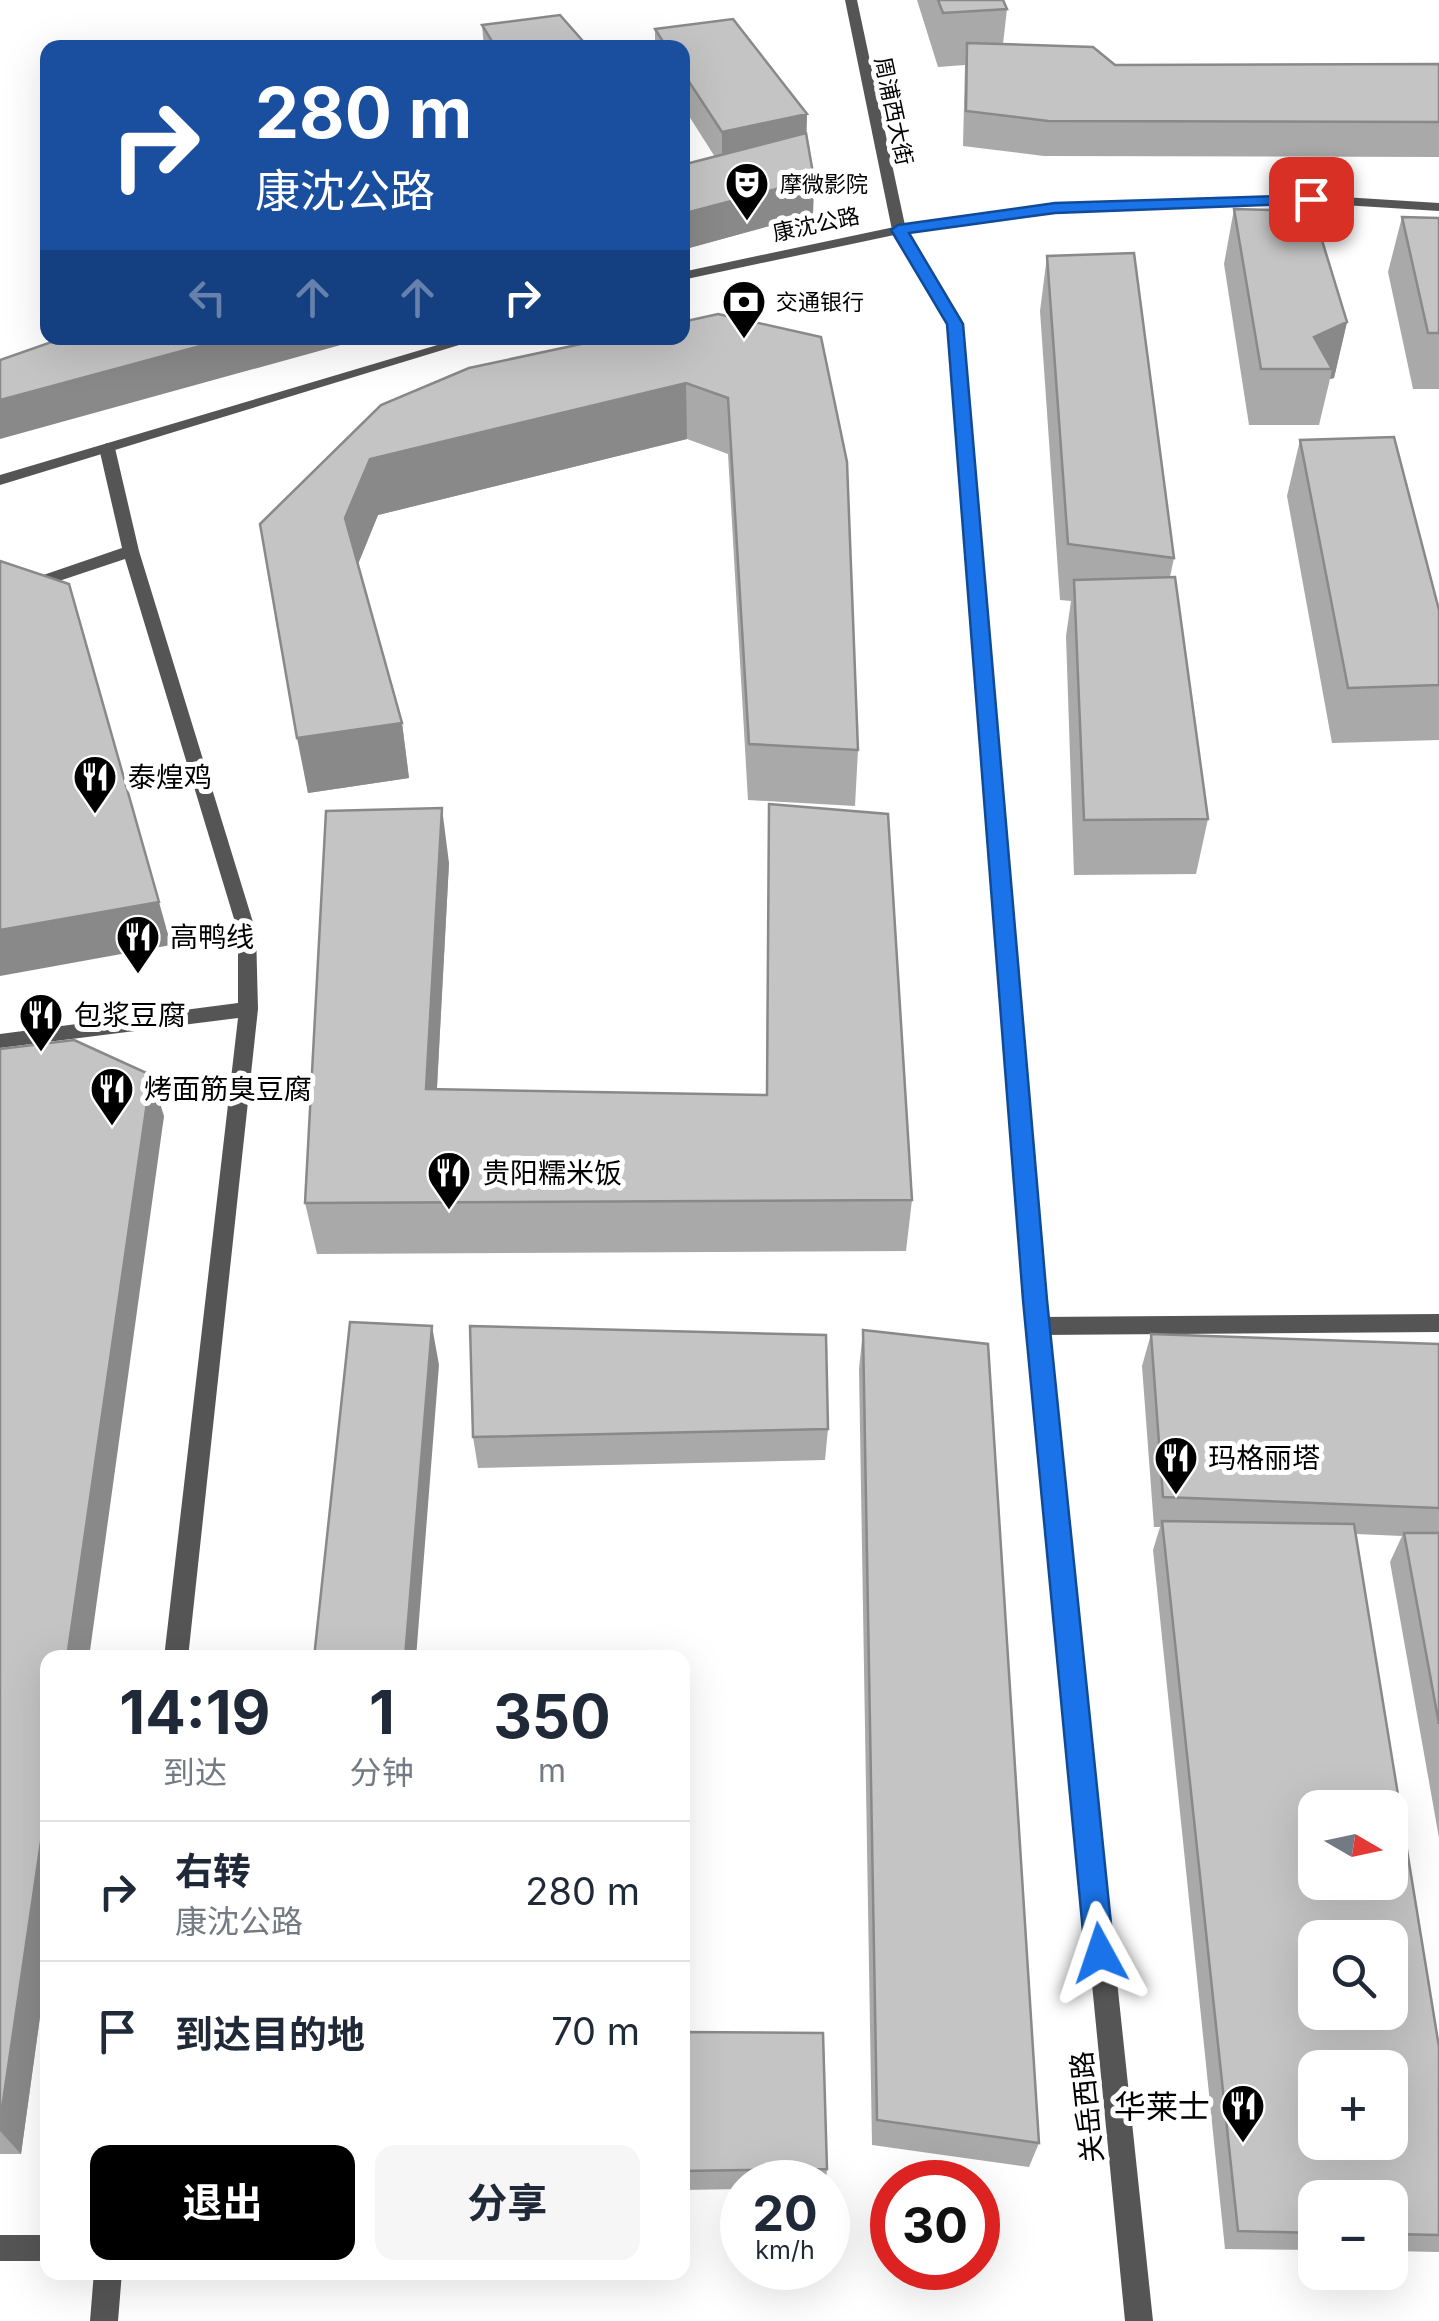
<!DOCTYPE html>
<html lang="zh">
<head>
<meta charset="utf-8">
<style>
  :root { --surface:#fff; --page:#f6f6f7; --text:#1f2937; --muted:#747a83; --line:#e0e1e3; --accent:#000 }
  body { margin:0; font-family:Inter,"Noto Sans SC",sans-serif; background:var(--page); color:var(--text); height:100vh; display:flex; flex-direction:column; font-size:38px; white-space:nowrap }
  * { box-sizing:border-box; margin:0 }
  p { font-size:32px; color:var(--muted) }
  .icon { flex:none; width:55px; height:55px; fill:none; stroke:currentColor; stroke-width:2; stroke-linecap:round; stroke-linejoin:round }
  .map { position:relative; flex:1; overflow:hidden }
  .drawer { position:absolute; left:40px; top:1650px; width:650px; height:630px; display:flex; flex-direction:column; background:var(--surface); border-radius:20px; box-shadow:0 10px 40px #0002 }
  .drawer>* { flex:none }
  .top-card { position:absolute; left:40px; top:40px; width:650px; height:305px; border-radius:20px; box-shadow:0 10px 40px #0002; background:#1a4fa0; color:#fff; overflow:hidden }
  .needle { width:65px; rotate:99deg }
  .fabs { position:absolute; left:1298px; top:1790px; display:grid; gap:20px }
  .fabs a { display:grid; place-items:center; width:110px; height:110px; border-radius:20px; background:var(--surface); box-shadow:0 10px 40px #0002; font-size:50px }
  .speed { position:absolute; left:720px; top:2160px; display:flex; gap:20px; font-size:50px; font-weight:700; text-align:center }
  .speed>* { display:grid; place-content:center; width:130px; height:130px; border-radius:50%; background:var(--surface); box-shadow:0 10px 40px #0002; line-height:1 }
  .speed small { font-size:25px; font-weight:400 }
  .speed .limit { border:15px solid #d22; background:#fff; color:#111 }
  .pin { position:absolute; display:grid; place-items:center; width:85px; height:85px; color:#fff; margin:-42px; border-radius:20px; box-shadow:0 5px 15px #0006 }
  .me { position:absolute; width:110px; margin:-55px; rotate:355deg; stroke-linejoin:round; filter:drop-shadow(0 0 8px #0008) }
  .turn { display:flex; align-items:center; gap:35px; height:210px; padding:0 50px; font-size:45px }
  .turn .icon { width:130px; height:130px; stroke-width:2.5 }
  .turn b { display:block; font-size:70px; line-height:85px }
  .lanes { display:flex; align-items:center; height:95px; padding:0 50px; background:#0003; justify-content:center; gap:50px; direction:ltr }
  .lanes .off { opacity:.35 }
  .eta { display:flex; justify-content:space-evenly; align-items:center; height:170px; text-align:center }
  .eta b { font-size:60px; font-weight:700; line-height:70px }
  .primary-button { display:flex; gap:20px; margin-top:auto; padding:20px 50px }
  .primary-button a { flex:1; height:115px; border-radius:20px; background:var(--accent); color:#fff; font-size:40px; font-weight:700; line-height:115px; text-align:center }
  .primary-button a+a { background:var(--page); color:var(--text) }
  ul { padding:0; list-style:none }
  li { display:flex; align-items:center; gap:30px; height:140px; padding:0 50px; border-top:2px solid var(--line) }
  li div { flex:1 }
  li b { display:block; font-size:38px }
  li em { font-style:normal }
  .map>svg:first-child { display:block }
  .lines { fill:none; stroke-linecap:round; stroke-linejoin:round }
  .service { fill:#555; fill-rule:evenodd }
  .pedestrian { fill:#555; fill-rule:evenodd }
  .minor { fill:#555; fill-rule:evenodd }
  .tertiary { fill:#555; fill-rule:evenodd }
  .wall { fill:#a9a9a9 }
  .shaded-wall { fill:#898989 }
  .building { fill:#c4c4c4; stroke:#898989; stroke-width:2.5; fill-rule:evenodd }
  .route { fill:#1a73e8; stroke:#114b97; stroke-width:2.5 }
  .labels { text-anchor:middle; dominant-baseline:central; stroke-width:10; stroke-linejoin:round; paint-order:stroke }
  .far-street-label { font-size:22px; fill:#000; stroke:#fff }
  .far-poi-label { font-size:22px; fill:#000; stroke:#fff; text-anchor:start }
  .poi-label { font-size:28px; fill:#000; stroke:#fff; text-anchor:start }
  .street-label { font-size:28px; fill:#000; stroke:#fff }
  .near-poi-label { font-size:32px; fill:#000; stroke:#fff; text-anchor:end }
</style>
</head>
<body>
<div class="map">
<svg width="1439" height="2321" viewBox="0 0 1439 2321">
  <rect width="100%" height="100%" fill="#fff"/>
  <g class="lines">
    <path class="service" d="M1439,1314V1332L1039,1335L1032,1332L1028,1326L1032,1320L1039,1317Z"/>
    <path class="pedestrian" d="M107,443L115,448L139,551L256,932L258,1009L188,1658H164L238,1018L0,1048V1034L238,1003V932L125,559L29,591L21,586L23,582L122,548L99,448Z
      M0,2235H48V2261H0Z
      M94,2272H122L118,2321H90Z"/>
    <path class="minor" d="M845,0H857L906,230L962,324L1045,1300L1153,2321H1125L1025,1300L948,324L892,230Z"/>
    <path class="tertiary" d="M1311,195L1439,203V211L1311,203L1055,212L899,234L682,280V272L899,226L1055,204Z
      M461,338H482L0,485V475Z"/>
  </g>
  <path class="wall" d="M917,0H1003L1007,9L1003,44L1115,65L1439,64V157L1044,156L963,146L965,65L938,67Z
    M733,19L807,114L806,134L814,179L813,214L682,250V165L715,157L682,105V48H655V29Z
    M482,25L589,48H484Z
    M1234,209L1347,322L1334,378L1330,379L1319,425H1249L1224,264Z
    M1402,217L1439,218V389H1413L1388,272Z
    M1047,256L1174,558L1170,577L1208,819L1196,874L1074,875L1066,636L1071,601L1060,600L1040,311Z
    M718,314L858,750L855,806L748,800L728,454L687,439L378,515L358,564L402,723L409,778L308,793L260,524Z
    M1300,440L1439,610V740L1332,743L1287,496Z
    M769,804L912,1200L906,1251L317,1254L305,1203L449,863L437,1089L766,1095Z
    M0,1049L164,1116L48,1658V1959L21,2154H0Z
    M863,1330L1039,2143L1029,2167L872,2145L859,1369Z
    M1151,1334L1439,1344V1838L1390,1562L1402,1536L1356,1534L1439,2047V2252L1390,2251V2198H1315V2250L1225,2249L1153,1550L1160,1527H1154L1142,1366Z
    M828,1429L825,1460L478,1468L473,1437Z
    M682,2032L827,2169L826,2182H742V2189L682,2190Z"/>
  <path class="shaded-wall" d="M807,114L806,149L722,167V132Z
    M814,179L813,214L682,250V214Z
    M1347,322L1334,378L1330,379L1332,369L1314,337Z
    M230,338H366L0,439V400Z
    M686,383L687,439L378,515L354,574L345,518L370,459Z
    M402,723L409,778L308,793L297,738Z
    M442,808L449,863L434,1141L426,1089Z
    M159,902L171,945L0,976V930Z
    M151,1075L164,1116L89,1658H67Z
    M432,1326L439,1365L416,1658H405Z
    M48,1794V1959L21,2154L0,2131V2122Z"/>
  <path class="building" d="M938,0H1003L1007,9L943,13Z
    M560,15L589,48H496L482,25Z
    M733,19L807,114L722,132L682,71V48H667L655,29Z
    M967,43L1093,47L1115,65L1439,64V122L1048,121L966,111Z
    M806,133L814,179L682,214V165Z
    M1234,209L1313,211L1347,322L1314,337L1332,369H1261Z
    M1402,217L1439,218V333H1428Z
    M1134,253L1174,558L1068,544L1047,256Z
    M718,314L821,337L847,462L858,750L749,744L728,398L686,383L370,459L345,518L402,723L297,738L260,524L381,405L469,368L609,338H682V322Z
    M63,338H230L0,400V360Z
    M1394,437L1439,610V685L1348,688L1300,440Z
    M0,561L69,584L159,902L0,930Z
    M1175,577L1208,819L1084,820L1074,580Z
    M769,804L888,814L912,1200L305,1203L326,811L442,808L426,1089L767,1095Z
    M74,1040L151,1075L67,1658H48V1794L0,2122V1049Z
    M350,1322L432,1326L405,1658H314Z
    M470,1326L826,1335L828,1429L473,1437Z
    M863,1330L988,1344L1039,2143L877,2120Z
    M1151,1334L1439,1344V1508L1163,1497Z
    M1162,1521L1354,1524L1439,2047V2235L1390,2234V2198H1315V2233L1238,2231ZM1315,1808H1390V1882H1315ZM1315,1938H1390V2012H1315ZM1315,2068H1390V2142H1315Z
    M1404,1533H1439V1724Z
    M682,2032L823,2033L827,2169L682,2171Z"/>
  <path class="route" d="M1311,195L1319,199L1317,203L1055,213L909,233L963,324L1047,1300L1114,1953L1110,1963L1100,1967L1089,1963L1085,1953L1023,1300L947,324L891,230L898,225L1055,203Z"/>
  <defs>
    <symbol id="theatre-pin" viewBox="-11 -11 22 30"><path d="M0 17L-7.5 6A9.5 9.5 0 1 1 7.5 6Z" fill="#000" stroke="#fff"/><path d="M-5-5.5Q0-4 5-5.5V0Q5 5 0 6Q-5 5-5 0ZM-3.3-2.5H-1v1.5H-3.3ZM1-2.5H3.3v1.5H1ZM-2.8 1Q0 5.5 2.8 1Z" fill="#fff"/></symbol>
    <symbol id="bank-pin" viewBox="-11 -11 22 30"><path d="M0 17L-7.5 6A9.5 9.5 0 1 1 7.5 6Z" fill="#000" stroke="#fff"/><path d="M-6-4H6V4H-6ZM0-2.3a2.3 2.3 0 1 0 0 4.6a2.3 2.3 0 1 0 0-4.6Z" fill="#fff"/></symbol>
    <symbol id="restaurant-pin" viewBox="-11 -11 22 30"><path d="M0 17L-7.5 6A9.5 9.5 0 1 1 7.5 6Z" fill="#000" stroke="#fff"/><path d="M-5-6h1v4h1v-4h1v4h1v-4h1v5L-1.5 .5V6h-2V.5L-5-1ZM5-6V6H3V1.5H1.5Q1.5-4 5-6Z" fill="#fff"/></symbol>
  </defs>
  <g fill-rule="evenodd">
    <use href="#theatre-pin" x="722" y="159" width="50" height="68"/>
    <use href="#bank-pin" x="719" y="277" width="50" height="68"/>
    <use href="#restaurant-pin" x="70" y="752" width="50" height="68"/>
    <use href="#restaurant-pin" x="113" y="912" width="50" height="68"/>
    <use href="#restaurant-pin" x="16" y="990" width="50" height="68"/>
    <use href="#restaurant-pin" x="87" y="1064" width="50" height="68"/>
    <use href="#restaurant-pin" x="424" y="1148" width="50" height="68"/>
    <use href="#restaurant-pin" x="1151" y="1433" width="50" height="68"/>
    <use href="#restaurant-pin" x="1218" y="2081" width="50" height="68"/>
  </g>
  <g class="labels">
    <g class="far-street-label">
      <text transform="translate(894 111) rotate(78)">周浦西大街</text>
      <text transform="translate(816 224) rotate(-12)">康沈公路</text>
    </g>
    <g class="far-poi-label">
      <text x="780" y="184">摩微影院</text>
      <text x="776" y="302">交通银行</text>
    </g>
    <g class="poi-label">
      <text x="128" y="777">泰煌鸡</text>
      <text x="170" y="937">高鸭线</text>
      <text x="74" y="1015">包浆豆腐</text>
      <text x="144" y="1089">烤面筋臭豆腐</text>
      <text x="482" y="1173">贵阳糯米饭</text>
      <text x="1208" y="1458">玛格丽塔</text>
    </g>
    <g class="street-label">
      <text transform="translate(1087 2107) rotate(-96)">关岳西路</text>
    </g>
    <g class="near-poi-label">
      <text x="1210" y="2106">华莱士</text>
    </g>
  </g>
</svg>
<div class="fabs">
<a><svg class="needle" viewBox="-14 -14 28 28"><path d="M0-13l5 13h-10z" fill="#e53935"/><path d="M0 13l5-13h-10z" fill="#747a83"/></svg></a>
<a><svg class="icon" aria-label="search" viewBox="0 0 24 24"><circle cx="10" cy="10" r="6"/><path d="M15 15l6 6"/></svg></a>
<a>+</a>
<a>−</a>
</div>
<div class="speed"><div>20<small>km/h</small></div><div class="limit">30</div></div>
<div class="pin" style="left:1311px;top:199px;background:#d93025"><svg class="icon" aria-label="arrive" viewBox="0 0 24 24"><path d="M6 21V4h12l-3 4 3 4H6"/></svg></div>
<svg class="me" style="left:1100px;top:1953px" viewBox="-20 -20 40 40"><path d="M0-17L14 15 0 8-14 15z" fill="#1a73e8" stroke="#fff" stroke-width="4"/></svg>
<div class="top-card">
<div class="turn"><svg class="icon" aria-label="right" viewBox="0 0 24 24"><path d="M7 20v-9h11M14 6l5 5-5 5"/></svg><div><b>280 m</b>康沈公路</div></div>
<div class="lanes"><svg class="icon off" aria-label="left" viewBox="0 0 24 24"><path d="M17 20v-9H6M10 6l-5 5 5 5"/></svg><svg class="icon off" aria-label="ahead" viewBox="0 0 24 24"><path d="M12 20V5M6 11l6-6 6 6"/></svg><svg class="icon off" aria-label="ahead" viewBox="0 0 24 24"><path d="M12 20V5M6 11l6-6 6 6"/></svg><svg class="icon" aria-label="right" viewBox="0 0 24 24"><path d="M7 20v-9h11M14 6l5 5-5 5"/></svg></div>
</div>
<section class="drawer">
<div class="eta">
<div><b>14:19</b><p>到达</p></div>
<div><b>1</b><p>分钟</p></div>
<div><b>350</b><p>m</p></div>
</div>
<ul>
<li><svg class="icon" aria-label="right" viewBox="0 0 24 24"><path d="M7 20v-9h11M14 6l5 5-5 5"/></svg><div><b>右转</b><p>康沈公路</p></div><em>280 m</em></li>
<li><svg class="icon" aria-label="arrive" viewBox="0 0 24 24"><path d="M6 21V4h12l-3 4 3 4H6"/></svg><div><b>到达目的地</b></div><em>70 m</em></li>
</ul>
<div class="primary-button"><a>退出</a><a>分享</a></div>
</section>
</div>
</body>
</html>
